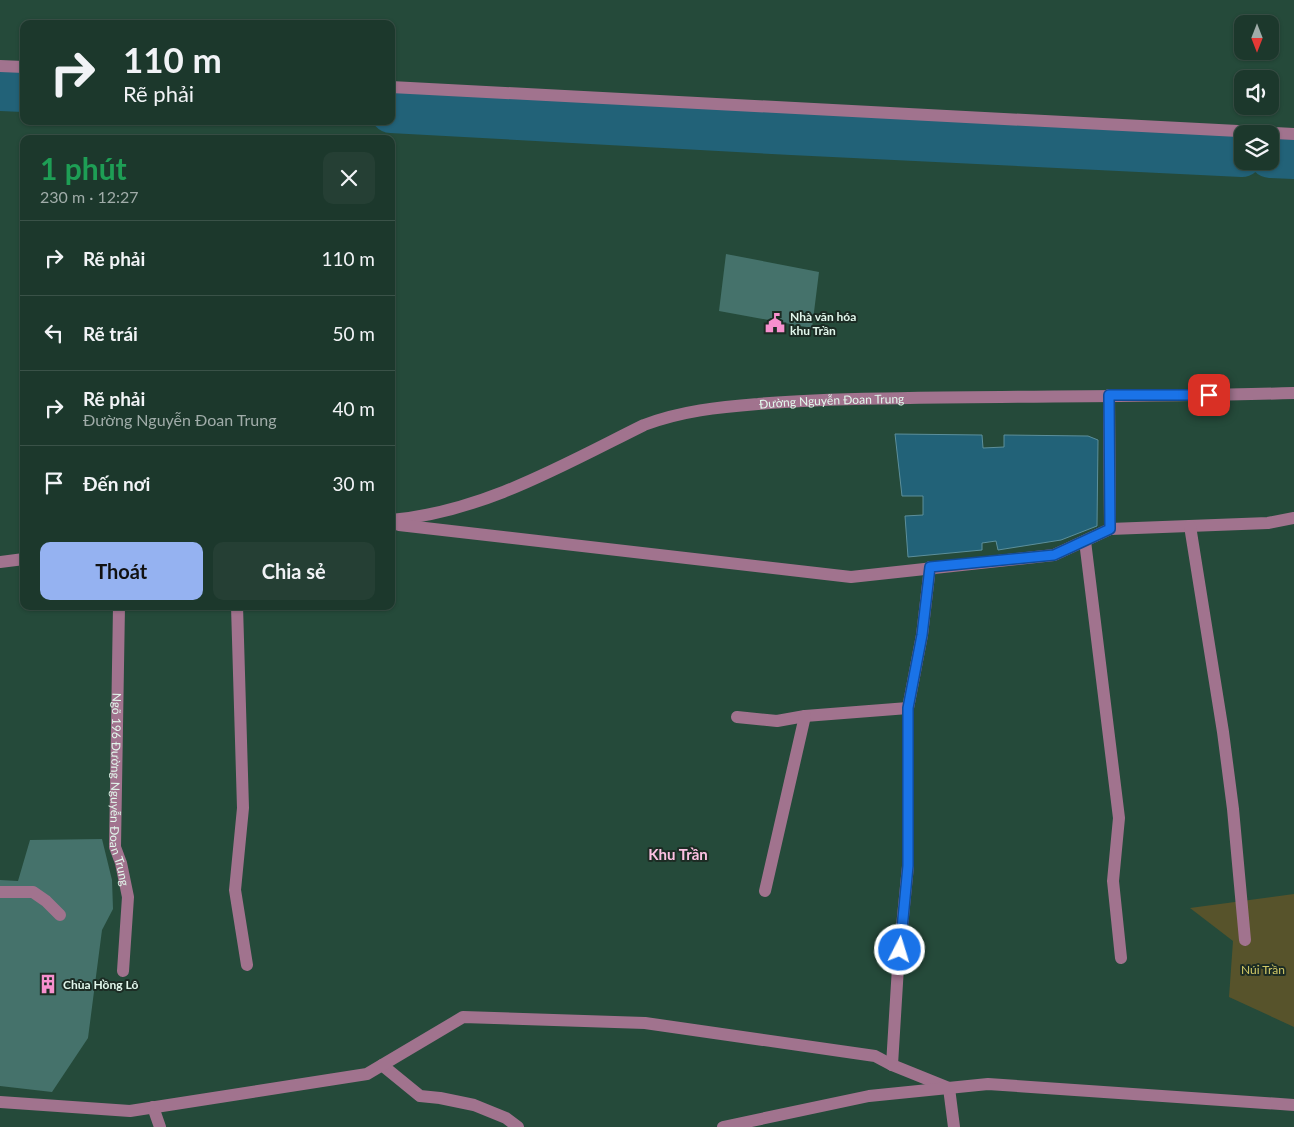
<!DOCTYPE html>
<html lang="vi">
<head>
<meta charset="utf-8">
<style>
  :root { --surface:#1c382c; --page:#253f34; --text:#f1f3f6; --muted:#a0aca9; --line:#3a5248; --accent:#95b2f1 }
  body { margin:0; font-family:Lato,sans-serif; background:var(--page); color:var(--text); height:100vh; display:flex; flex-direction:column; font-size:19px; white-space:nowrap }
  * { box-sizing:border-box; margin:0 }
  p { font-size:16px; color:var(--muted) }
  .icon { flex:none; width:28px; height:28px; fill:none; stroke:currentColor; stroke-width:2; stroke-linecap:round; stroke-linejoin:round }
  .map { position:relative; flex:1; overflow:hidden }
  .sheet { position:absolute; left:20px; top:135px; width:375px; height:475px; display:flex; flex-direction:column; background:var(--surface); border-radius:10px; box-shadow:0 1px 4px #0004,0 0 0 1px var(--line) }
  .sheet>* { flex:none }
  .top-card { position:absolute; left:20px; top:20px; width:375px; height:105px; border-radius:10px; box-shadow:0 1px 4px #0004,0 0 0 1px var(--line); background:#1c382c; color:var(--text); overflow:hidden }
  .needle { width:32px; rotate:180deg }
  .tools { position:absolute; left:1234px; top:15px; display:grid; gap:10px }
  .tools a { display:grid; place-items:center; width:45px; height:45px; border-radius:10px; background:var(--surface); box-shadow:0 1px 4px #0004,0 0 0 1px var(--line); font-size:25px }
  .pin { position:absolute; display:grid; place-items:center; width:42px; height:42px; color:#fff; margin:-21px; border-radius:10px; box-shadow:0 2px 8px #0006 }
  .me { position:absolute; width:55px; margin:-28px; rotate:5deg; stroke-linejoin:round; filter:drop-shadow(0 0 4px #0008) }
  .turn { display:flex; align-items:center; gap:18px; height:105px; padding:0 20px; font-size:22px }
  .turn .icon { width:65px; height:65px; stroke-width:2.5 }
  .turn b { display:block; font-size:35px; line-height:42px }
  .round { display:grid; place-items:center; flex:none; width:52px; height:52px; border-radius:10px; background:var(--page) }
  .head { display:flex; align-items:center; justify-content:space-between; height:85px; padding:0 20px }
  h1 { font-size:30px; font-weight:700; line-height:38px; color:#1e9e55 }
  .action { display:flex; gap:10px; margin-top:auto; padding:10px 20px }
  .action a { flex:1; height:58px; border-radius:10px; background:var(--accent); color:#111; font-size:20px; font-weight:700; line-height:58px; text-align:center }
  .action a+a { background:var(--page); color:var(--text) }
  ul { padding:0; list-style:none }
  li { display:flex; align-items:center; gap:15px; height:75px; padding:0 20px; border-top:1px solid var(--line) }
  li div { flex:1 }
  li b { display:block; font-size:19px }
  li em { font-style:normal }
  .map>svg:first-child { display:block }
  .green { fill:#57532b }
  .water { fill:#226278; stroke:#5c8f9b }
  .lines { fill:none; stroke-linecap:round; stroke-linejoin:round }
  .river { stroke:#226278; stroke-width:42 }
  .building { fill:#45726b }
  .minor { stroke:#a1738e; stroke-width:12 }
  .route-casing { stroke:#114b97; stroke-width:12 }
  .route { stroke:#1a73e8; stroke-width:9 }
  .labels { text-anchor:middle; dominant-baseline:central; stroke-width:4; stroke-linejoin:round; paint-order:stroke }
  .poi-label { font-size:12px; font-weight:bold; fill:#e2f7ec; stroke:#1c2c24; text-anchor:start }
  .street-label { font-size:12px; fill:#e2f7ec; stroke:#1c2c24 }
  .park-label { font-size:12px; fill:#d3ca68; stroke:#1c2c24 }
  .quarter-label { font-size:15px; font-weight:bold; fill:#fbc0e1; stroke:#1c2c24 }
</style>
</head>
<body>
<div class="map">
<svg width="1294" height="1127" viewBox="0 0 1294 1127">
  <rect width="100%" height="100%" fill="#254a3a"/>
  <path class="green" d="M1294,894V1027L1229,997L1233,941L1190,908Z"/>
  <path class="water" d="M895,434L982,435L983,448L1004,447V435L1088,436L1098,440L1097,526L1061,540L998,550L996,541L982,543V550L908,557L905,516L923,515V496H902Z"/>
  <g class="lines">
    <path class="river" d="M0,90L24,91
      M391,112L792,134L1242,156
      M1270,157L1294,158"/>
  </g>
  <path class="building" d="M726,254L819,272L812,328L719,311Z
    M102,839L112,880L113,909L102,930L88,1038L52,1092L0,1086V880L18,881L30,840Z"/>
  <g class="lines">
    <g class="minor">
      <path d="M0,66L24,67"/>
      <path d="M391,87L1294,134"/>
      <path d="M1109,395L1110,529"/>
      <path id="s1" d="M391,520C483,512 563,465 644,425C681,411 719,407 758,404C808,399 859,399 909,398C1037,396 1166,397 1294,393"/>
      <path d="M399,525L851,577L1054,555L1110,529L1268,523L1294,518"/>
      <path d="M1190,526L1223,732L1233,809L1245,940"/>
      <path d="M1085,541L1119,818L1113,881L1121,958"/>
      <path d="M0,562L24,559"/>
      <path id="s2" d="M119,606L115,847L121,863L128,897L123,971"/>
      <path d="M237,606L243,808L235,890L247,965"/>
      <path d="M737,717L777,721L805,716L908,708"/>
      <path d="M765,891L805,716"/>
      <path d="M0,892H33L46,901L60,915"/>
      <path d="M382,1065L420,1096L440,1098L474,1105L506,1118L518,1127"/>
      <path d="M892,1065L898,967L908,866V708L922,635L930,567"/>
      <path d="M949,1088L954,1127"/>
      <path d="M0,1102L130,1111L367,1074L463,1017L645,1023L875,1056L892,1065L949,1088"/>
      <path d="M153,1107L160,1127"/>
      <path d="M723,1127L869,1096L988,1084L1294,1105"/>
    </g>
  </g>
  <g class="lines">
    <defs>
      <path id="route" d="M900,950L908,866V708L922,635L930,567L1054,555L1110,529L1109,395H1209"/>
    </defs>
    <use href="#route" class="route-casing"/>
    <use href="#route" class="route"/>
  </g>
  <defs>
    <symbol id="civic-bare" viewBox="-9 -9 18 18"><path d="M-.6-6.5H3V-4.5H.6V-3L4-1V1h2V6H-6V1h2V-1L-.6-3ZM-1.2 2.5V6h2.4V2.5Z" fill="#f790ce" stroke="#1c2c24" stroke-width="2.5" paint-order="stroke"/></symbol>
    <symbol id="building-bare" viewBox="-9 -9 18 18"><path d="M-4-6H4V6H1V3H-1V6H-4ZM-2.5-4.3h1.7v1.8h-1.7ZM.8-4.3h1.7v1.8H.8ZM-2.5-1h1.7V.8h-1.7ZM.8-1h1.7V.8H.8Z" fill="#f790ce" stroke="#1c2c24" stroke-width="2.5" paint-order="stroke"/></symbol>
  </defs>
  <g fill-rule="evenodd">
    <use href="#civic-bare" x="761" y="309" width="28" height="28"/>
    <use href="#building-bare" x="34" y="970" width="28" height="28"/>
  </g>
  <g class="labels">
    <g class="poi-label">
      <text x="790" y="316">Nhà văn hóa<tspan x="790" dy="14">khu Trần</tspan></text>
      <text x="63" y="984">Chùa Hồng Lô</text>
    </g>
    <g class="street-label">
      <text stroke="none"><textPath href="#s1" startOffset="462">Đường Nguyễn Đoan Trung</textPath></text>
      <text stroke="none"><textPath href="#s2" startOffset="184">Ngõ 196 Đường Nguyễn Đoan Trung</textPath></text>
    </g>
    <g class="park-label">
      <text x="1263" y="969">Núi Trần</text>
    </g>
    <g class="quarter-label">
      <text x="678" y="854">Khu Trần</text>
    </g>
  </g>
</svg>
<div class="tools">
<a><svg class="needle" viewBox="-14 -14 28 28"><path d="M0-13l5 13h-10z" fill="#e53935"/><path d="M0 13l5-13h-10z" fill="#a0aca9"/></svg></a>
<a><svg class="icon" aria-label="sound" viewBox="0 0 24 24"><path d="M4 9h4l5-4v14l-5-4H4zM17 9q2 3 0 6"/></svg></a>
<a><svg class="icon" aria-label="layers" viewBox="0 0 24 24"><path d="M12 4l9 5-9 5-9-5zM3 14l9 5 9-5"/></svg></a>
</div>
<div class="pin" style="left:1209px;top:395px;background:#d93025"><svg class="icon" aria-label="arrive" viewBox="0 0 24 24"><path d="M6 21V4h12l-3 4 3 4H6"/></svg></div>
<svg class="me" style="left:900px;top:950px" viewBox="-20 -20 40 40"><circle r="17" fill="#1a73e8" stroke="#fff" stroke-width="3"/><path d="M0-11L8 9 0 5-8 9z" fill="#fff"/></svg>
<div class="top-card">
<div class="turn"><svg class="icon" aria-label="right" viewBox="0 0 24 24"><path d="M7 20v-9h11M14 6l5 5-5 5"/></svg><div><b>110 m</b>Rẽ phải</div></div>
</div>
<section class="sheet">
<div class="head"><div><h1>1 phút</h1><p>230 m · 12:27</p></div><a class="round"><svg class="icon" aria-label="close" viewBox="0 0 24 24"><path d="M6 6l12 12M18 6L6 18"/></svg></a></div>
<ul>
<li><svg class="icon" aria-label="right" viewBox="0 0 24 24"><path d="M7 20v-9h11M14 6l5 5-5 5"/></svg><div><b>Rẽ phải</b></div><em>110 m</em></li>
<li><svg class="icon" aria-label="left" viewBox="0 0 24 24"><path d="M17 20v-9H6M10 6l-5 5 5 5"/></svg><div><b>Rẽ trái</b></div><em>50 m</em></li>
<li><svg class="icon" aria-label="right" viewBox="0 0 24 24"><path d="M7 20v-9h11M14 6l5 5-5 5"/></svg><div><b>Rẽ phải</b><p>Đường Nguyễn Đoan Trung</p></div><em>40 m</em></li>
<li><svg class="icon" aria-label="arrive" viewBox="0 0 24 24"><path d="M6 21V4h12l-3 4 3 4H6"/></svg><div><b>Đến nơi</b></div><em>30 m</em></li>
</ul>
<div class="action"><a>Thoát</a><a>Chia sẻ</a></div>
</section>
</div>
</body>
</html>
